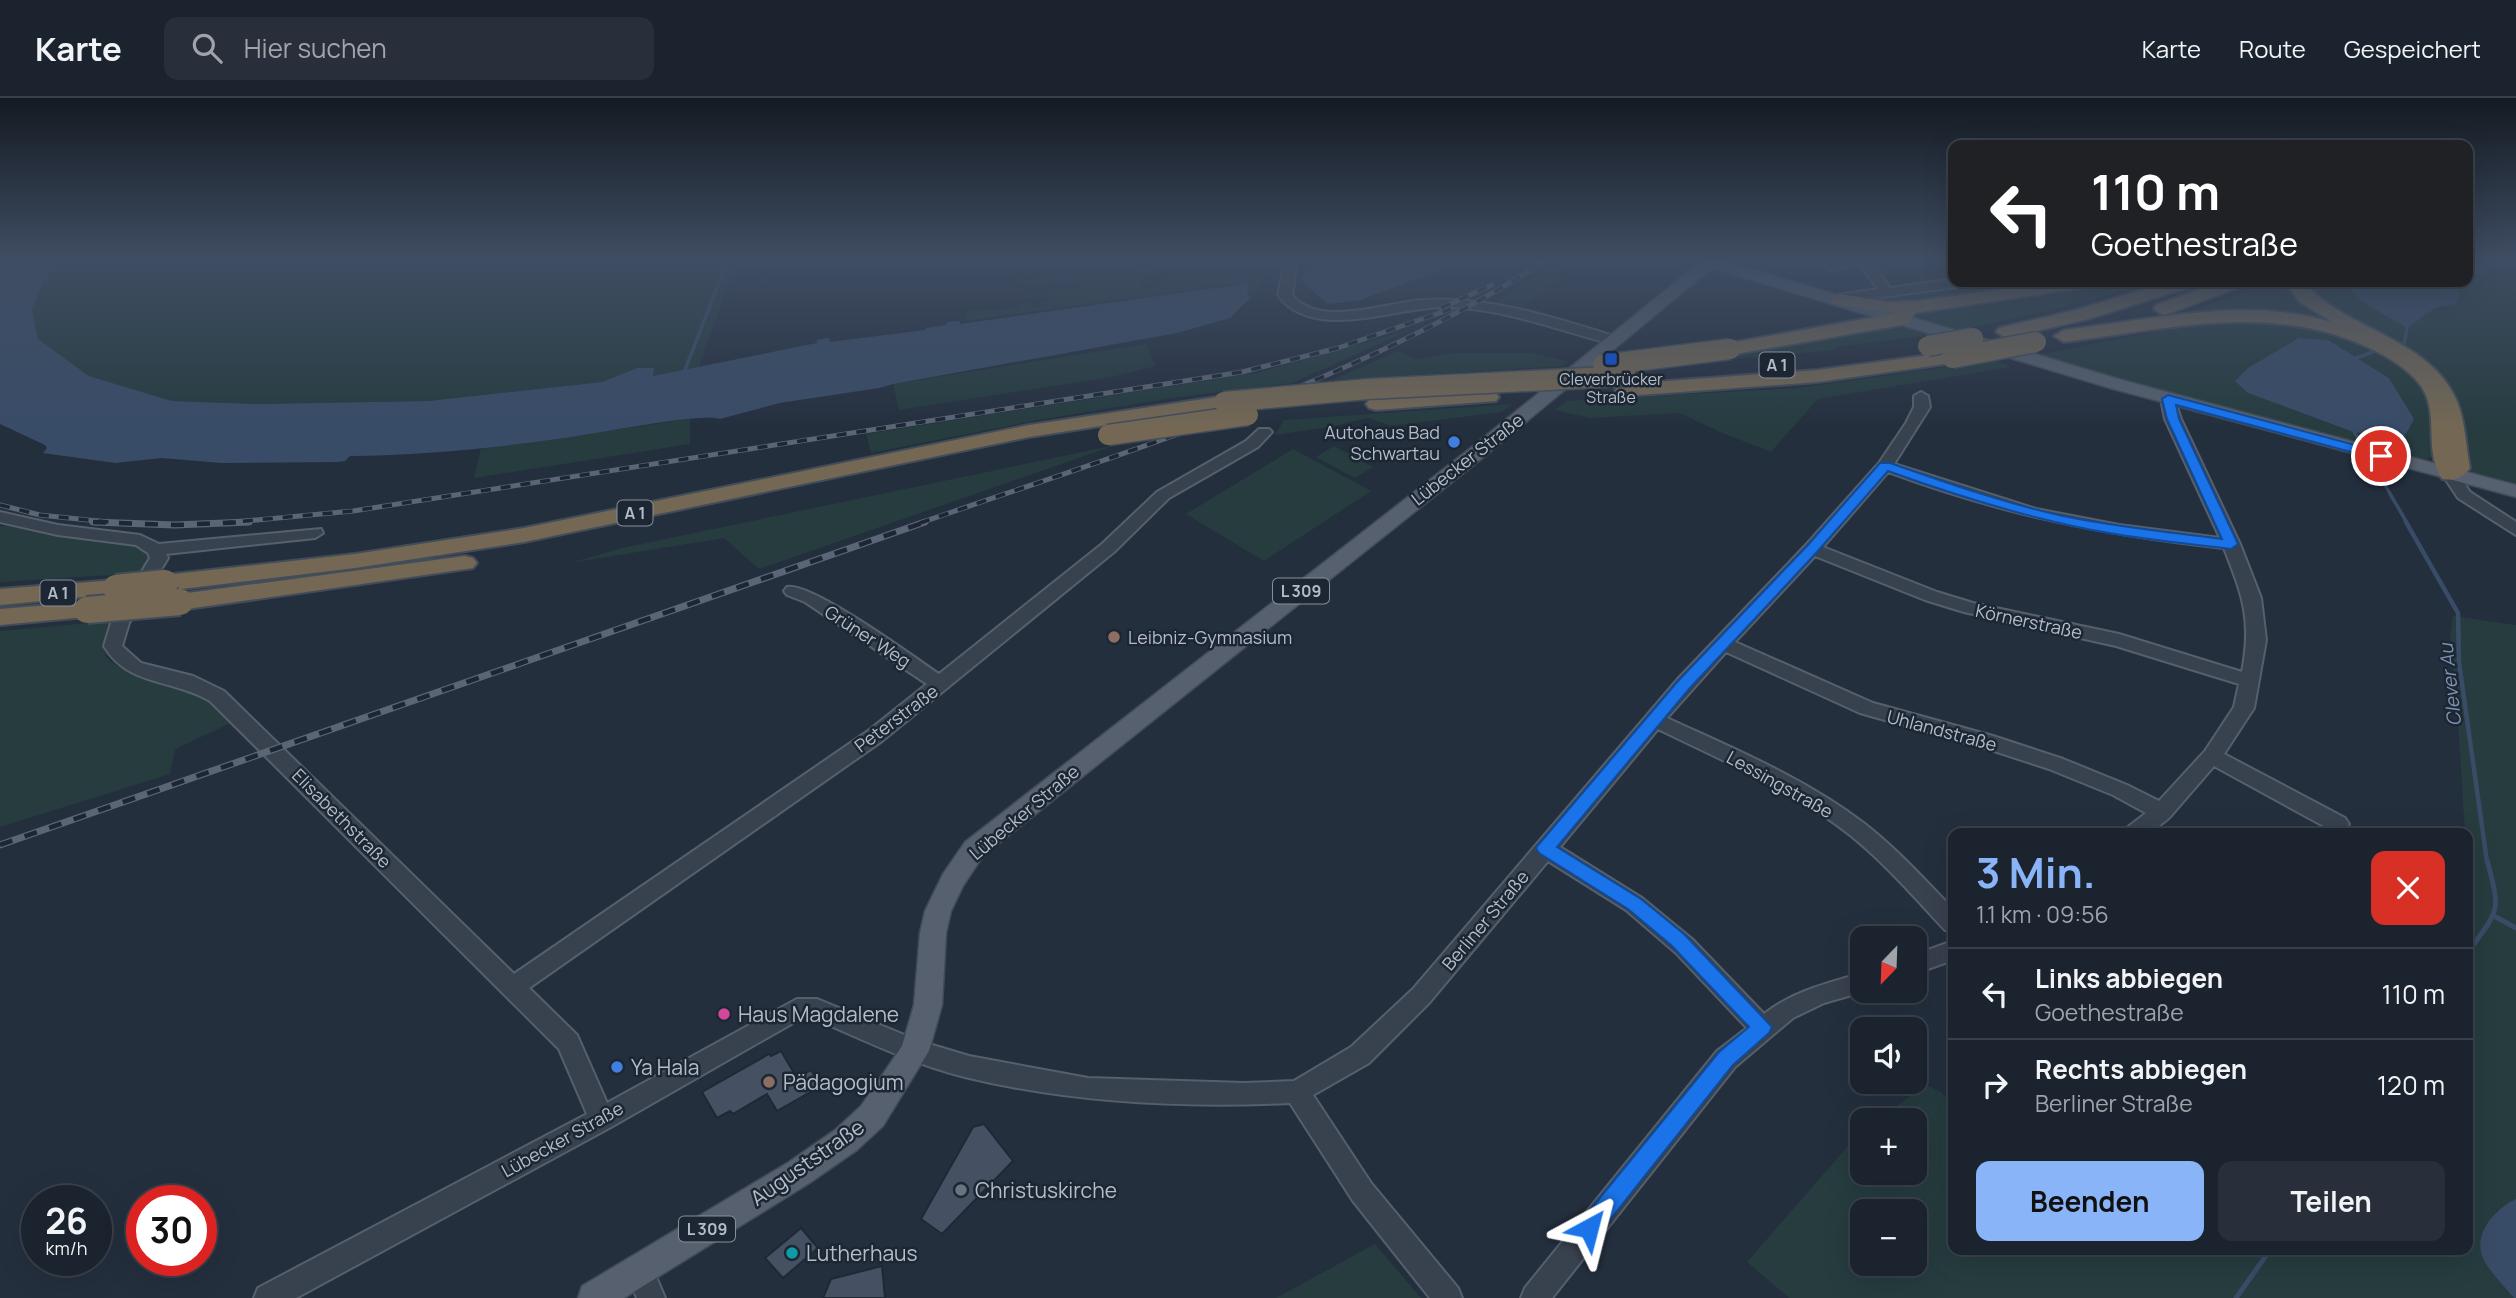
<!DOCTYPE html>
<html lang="de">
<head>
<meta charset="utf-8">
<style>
  :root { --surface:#1b232e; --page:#282f3a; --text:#f1f3f6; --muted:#a0a4aa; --line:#39404a; --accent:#8ab4f8 }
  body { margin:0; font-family:Manrope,sans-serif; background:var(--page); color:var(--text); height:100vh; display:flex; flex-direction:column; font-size:26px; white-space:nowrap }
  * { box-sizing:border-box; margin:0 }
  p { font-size:23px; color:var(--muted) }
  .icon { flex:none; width:38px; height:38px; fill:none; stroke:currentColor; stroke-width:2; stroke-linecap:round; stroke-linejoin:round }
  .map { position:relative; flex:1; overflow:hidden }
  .sheet { position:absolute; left:1948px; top:730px; width:525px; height:427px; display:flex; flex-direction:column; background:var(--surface); border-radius:14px; box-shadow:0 7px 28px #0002,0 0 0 2px var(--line) }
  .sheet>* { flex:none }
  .top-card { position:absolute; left:1948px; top:42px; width:525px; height:147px; border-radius:14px; box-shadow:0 7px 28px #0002,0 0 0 2px var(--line); background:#202124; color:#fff; overflow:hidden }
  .needle { width:46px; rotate:203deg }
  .tools { position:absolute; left:1850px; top:828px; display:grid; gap:14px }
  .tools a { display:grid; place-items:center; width:77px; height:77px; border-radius:14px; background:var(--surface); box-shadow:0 7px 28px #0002,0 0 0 2px var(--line); font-size:35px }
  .speed { position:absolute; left:21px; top:1087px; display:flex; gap:14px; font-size:35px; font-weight:700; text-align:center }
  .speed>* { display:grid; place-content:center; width:91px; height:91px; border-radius:50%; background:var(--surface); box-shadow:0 7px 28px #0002,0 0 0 2px var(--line); line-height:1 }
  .speed small { font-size:18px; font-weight:400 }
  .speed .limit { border:10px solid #d22; background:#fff; color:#111 }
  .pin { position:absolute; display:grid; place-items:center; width:60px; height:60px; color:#fff; margin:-30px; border:4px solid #fff; border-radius:50%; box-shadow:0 2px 7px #0007 }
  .me { position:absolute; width:77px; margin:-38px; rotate:38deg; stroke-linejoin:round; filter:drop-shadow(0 0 5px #0008) }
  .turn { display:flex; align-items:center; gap:24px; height:147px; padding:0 28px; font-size:32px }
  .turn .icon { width:91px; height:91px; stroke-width:2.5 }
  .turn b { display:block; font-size:49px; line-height:60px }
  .round { display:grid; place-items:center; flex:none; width:74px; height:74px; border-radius:14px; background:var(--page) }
  .head { display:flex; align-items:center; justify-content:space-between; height:119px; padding:0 28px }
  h1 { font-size:42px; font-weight:700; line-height:52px; color:var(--accent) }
  .button { display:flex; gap:14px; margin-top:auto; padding:14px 28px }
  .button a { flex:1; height:80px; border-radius:14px; background:var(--accent); color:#111; font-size:28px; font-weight:700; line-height:80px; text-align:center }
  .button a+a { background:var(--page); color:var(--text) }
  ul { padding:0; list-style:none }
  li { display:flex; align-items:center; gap:21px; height:91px; padding:0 28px; border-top:2px solid var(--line) }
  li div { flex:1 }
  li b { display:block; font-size:26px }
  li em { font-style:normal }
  header { display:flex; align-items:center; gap:42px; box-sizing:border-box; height:98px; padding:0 35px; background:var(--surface); border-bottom:2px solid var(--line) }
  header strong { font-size:33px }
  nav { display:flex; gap:38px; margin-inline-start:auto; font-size:24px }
  .search { width:490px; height:63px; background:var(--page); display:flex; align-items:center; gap:18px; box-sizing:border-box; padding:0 24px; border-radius:14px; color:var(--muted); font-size:26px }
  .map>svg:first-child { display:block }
  .green { fill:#263c3f; fill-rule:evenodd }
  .water { fill:#394c67 }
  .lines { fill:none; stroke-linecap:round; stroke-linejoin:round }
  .stream-far2 { stroke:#394c67; stroke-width:3.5 }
  .stream-far1 { stroke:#394c67; stroke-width:4.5 }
  .stream { stroke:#394c67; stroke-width:5 }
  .building { fill:#455162; stroke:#1f2835; stroke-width:2 }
  .minor-casing { stroke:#565f6c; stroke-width:4 }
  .major-casing { stroke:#414a57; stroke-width:3 }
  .highway-casing { stroke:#434c59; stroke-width:4 }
  .minor { fill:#38414e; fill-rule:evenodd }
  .major { fill:#56606e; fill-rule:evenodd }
  .highway { fill:#746855; fill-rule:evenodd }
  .rail-far1-casing { stroke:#5a6575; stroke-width:5 }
  .rail-casing { stroke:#5a6575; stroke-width:7 }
  .rail-far1 { stroke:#1d2633; stroke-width:3.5; stroke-dasharray:10; stroke-linecap:butt }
  .rail { stroke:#1d2633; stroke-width:4.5; stroke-dasharray:13; stroke-linecap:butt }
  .highway-bridge-far1-casing { stroke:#434c59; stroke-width:23; stroke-linecap:butt }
  .highway-bridge-casing { stroke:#434c59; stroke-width:30; stroke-linecap:butt }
  .highway-bridge-far1 { stroke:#746855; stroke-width:20 }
  .highway-bridge { stroke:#746855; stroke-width:26 }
  .route { fill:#1a73e8; stroke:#114b97; stroke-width:2 }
  .transit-dot { fill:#1a4fb4; stroke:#1d2633; stroke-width:2.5 }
  .shop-dot { fill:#3f7fe0; stroke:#1d2633; stroke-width:2.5 }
  .education-dot { fill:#8d6e63; stroke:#1d2633; stroke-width:2.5 }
  .hotel-dot { fill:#d1479c; stroke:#1d2633; stroke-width:2.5 }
  .worship-dot { fill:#6b7280; stroke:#1d2633; stroke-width:2.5 }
  .culture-dot { fill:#0f9aa8; stroke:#1d2633; stroke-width:2.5 }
  .labels { text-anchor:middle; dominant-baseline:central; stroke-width:5; stroke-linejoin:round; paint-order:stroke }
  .shield { fill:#1d2633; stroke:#878f9c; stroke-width:2 }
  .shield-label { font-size:16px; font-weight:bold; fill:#b4bcc9 }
  .far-poi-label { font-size:16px; fill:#b4bcc9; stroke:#1d2633 }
  .poi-label { font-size:18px; fill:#b4bcc9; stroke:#1d2633; text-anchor:end }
  .street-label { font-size:18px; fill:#b4bcc9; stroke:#1d2633 }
  .water-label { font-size:19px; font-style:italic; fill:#7c92b1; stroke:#1d2633 }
  .near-poi-label { font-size:21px; fill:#b4bcc9; stroke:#1d2633; text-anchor:start }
  .near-street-label { font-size:21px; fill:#b4bcc9; stroke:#1d2633 }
</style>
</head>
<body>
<header>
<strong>Karte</strong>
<div class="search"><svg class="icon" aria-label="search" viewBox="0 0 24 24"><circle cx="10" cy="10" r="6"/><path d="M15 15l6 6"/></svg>Hier suchen</div>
<nav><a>Karte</a><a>Route</a><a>Gespeichert</a></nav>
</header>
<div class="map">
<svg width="2516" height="1200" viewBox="0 0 2516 1200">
  <rect width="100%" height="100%" fill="#242f3e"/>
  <path class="green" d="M59,162H1284V168L1142,174L995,167L735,166L699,269L653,278L638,270L602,284L428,303L257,306L172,303L89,278L38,241L32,212L41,188Z
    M1559,162H1575L1554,176L1562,180L1523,208L1507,204L1500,210L1491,208Z
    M2516,168V388L2472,376L2461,313L2451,290L2441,279L2310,193L2305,184H2344L2361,203L2407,229L2435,210H2444L2459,200V184H2468V178L2487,177L2485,173L2488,169Z
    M1262,174L1258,193L1252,198L1247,197L1249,186H1229L966,223L967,213L1018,210V206L1032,205L1030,207L1033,210L1040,209L1043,206L1040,204L1050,203L1048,198L1020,201L1021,198L1081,190L1077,181L1018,188L1021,183L1088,175L1133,177L1138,178L1143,189L1151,196L1163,183L1170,179Z
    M1981,184H2049C1999,191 1914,213 1868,202C1899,195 1929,195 1960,190L1961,187Z
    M2118,184H2152L2087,204L1955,233L1917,221L1915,217L1921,212Z
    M2267,184H2287L2357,235C2293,217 2249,205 2181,217Z
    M2233,222L2317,229L2371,247L2420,279L2436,311L2434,357L2427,361L2417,362L2032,258L2206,224ZM2248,295L2403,341L2353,334Z
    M1894,227L1932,237L1836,249V252L1700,264L1712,257Z
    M1410,232L1292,285L1172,300L1039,322L871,355L866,336L1256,275Z
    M1146,246L1155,268L1111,279L899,312L893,286Z
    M1398,253L1416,261L1453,255H1534L1568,264L1562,268L1332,282Z
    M1995,262L2010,269L1818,301L1771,354L1720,334L1680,315L1590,320L1555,312L1567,303L1799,290Z
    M1513,306L1502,314L1391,328L1368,320L1330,329L1275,337L1284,322Z
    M690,321V346L474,380L481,351Z
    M1116,347L759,471L724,440L570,465L622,450Z
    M1334,348L1373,369L1355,380L1316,359Z
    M1293,351L1371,393L1264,463L1186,416Z
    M11,426L136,445L146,452L150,463L143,475L0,484V429Z
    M2453,518L2516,527V1200H1789L1747,1164L1862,1032V1074H1914V1022H1877L1926,987L1941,994L1953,1007V1152H2468V735H2465L2457,607L2450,540ZM1862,1113H1914V1166H1862Z
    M111,523L104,542L105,558C135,588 181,581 216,603C223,608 230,617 235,623L175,651L170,676L0,729V533Z
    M1375,1146L1421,1200H1276Z"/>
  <path class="water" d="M0,162H59L41,188L32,212L38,241L89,278L172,303L257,306L428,303L602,284L637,270H654L653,278L817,245V242L829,240L830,244L925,232L926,230L946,227L947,224L960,223V226L1244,186H1249L1247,197L1252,198L1230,220L1177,235L893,286L879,290L780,305L720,321C700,314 586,338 557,341C487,351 419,357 350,358L345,363L337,364L221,365L162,360L115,365L43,355L47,350L45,347L0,326Z
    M1331,162H1465L1361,202L1328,206L1302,184L1305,171Z
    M2468,162H2516V168L2488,169L2485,173L2488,177L2468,178Z
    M2344,184H2459V200L2456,206L2435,210L2407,230L2361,203Z
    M2299,240L2328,242L2389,280L2414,321L2403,341L2353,334L2248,295L2235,283L2248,270Z
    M2516,1101V1200H2514C2505,1189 2494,1178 2486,1166C2469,1140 2493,1112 2516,1101Z"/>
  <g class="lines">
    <path class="stream-far2" d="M2403,251L2407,230
      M2354,265L2356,260L2373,254
      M685,272L727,164L1017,167L1047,162
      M2352,330L2407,425"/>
    <path class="stream-far1" d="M2406,424L2458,515L2459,564L2487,764"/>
    <path class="stream" d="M2494,818L2516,830
      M2468,854C2500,810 2501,815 2487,762
      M2236,1200L2270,1152"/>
  </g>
  <path class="building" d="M781,953L797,980L811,972L821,988L777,1013L767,996L733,1016L730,1013L717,1020L702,994L769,956L771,958Z
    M984,1026L1013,1063L942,1136L921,1121L973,1029Z
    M801,1130L818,1150L783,1180L765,1160Z
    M882,1168L885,1200H823L831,1181Z"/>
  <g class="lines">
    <defs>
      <path id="minor" d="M1285,162H1297L1292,197C1320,231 1386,204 1424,202C1490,198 1555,220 1617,239L1619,242L1612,246C1557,232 1503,210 1445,209C1395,209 1313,245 1278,197Z
        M1841,162H1870L1890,190L1953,181V184H1971L1964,188L1836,205L1831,204V198L1878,191L1861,168L1853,167L1832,172L1825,168Z
        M1921,294L1928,298L1930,309L1894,366L2036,411L2119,427L2220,440L2165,321L2161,301L2163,298H2173L2181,321L2240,446L2261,500L2266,542L2254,610L2224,656L2345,720L2349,726L2345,732L2338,734L2331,732L2214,668L2169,720L2150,735H2124L2128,729L2146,715L2113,697L2049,671L1988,651L1860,615L1726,554L1667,620C1734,651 1805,680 1865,726C1897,751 1925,782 1953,811V835L1945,832C1915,800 1885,765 1850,737C1793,692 1723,663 1658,631L1560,749L1642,800L1692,841L1764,916C1793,893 1828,885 1862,875V892H1869L1824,905L1793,920L1735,969L1552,1200H1521L1525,1190L1717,953L1747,930L1676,855L1626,812L1548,763L1429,905L1369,965L1313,997L1371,1085L1458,1190L1462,1200H1430L1353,1103L1290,1005C1183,1010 1074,1005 969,980C915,967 866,943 815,921H800L611,1029L296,1200H254L258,1190L587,1016L559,951L210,603C173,581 127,588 104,548L111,525L150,460L148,455L136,447L58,437L0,424V414L58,427L140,437L159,446L321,431L323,435L315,440L166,456L168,460L129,525L122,548L141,565L193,578L224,593L514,876L868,633L927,586L805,504L787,497L784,493L787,489C810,483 914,559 939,576L1102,446L1157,394L1246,343L1259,331H1269L1272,334L1258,349L1169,400L1114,454L882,643L529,890L577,937L607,1005L797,901H817L919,943L969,958L1088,980L1244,985L1294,983L1351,949L1413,891L1677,582L1806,447L1879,365L1906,325L1914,309V298ZM1888,374C2001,416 2104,437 2224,450C2243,499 2252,521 2242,574L2119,536L1973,505L1937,494L1823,449ZM1815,458L1925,502L1964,514L2116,548L2239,586L2234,609L2205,653L2159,703L2127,687L2063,661L1993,638L1873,605L1735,544Z
        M2450,371L2456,373L2470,394L2516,424V437L2458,400L2442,376Z
        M1953,843V862L1914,876V857Z
        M639,1158L649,1162L665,1200H637L625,1172L629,1162Z"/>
      <path id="major" d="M1703,162H1720L2122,282L2516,387V399L2110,290L1712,170L1486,357L983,758L963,788L951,813L946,835L942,907L929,953L883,1028L857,1052L811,1084L624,1200H578L582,1188L789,1064L835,1032L861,1008L902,948L914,907L920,835L925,813L943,776L965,744L1472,349Z"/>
      <path id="highway" d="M2053,184H2098L2089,189L1915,215L1909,225L1902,227L1730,257L1720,251L1730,245L1897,215L1833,206L1831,202L1833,198L1840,196L1888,204L1917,203Z
        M2169,184L2193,185L2190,189L2088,221L2006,240L1996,234L1999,230L2076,212Z
        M2220,184H2245L2242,188L2170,215L2163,217L2154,211L2156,207Z
        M2284,184H2303C2345,232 2428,239 2456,301C2465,320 2466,349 2470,370C2463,380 2454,383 2442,381C2423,352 2440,316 2421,288C2408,270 2385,257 2365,248C2268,204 2165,232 2064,244L2054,238L2064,232C2153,222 2244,198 2332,224L2300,204Z
        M1952,254L1962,260L1959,264L1818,284L1625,298L1618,296L1615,292L1618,288L1625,286L1818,272Z
        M1489,293L1496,295L1499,299L1496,303L1376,312L1369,310L1366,306L1369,302L1376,300Z
        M1224,298L1231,300L1234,304L1231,308L1029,339L524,444L355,470L165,493L157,490L153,485L157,480L165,477L355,456L524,430L1029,327Z
        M465,458L473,460L477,465L473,470L180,512L171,510L168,504L171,498L180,496Z
        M116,482L125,485L128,490L125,495L0,507V491Z
        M87,504L96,506L99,512L96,518L0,527V511Z"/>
    </defs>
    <use href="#minor" class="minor-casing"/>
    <use href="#major" class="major-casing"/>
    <use href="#highway" class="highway-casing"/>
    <use href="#minor" class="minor"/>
    <use href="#major" class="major"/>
    <use href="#highway" class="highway"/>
    <defs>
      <path id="rail-far1" d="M1441,210L1492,187
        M0,407L40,417L117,425
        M223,425L353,413L1242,274L1338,250L1451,211
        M920,425C1134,351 1355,285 1547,162"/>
      <path id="rail" d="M93,424L175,427L249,424
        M0,747L925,424"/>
    </defs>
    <use href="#rail-far1" class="rail-far1-casing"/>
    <use href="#rail" class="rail-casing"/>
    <use href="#rail-far1" class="rail-far1"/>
    <use href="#rail" class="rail"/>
    <defs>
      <path id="highway-bridge-far1" d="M1928,248L1973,240
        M1952,260L2036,244
        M1603,267L1730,251
        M1224,304L1368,291L1626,278
        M1108,337L1248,317"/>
      <path id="highway-bridge" d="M116,490L165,485
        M87,512L180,504"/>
    </defs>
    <use href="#highway-bridge-far1" class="highway-bridge-far1-casing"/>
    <use href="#highway-bridge" class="highway-bridge-casing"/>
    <use href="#highway-bridge-far1" class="highway-bridge-far1"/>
    <use href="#highway-bridge" class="highway-bridge"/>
  </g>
  <linearGradient id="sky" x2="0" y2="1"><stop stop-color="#141a22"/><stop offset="0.49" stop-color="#3f4d63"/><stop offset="1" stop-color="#3f4d63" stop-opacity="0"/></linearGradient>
  <rect width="2516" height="330" fill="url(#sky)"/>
  <path class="route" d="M2168,297L2385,355L2387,358L2381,362L2176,307L2179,321L2238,446L2231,451C2191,446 2149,442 2109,435C2033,422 1960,399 1888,373L1817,454L1689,591L1557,749L1641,801L1684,836L1772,929L1769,935L1733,967L1597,1138L1589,1141L1581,1138L1578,1130L1581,1123L1719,954L1749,929L1671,847L1628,811L1539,755L1536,750L1539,746L1678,583L1807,448L1880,365H1890C1947,385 2004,405 2063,418C2116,429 2169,434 2222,441L2167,321L2162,301Z"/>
  <rect class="transit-dot" x="1604" y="254" width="14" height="14" rx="3.5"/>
  <g class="shop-dot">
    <circle cx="1454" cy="344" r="7"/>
    <circle cx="617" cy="969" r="7"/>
  </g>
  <g class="education-dot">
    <circle cx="1114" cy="539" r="7"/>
    <circle cx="769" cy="984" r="7"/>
  </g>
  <circle class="hotel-dot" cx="724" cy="916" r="7"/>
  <circle class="worship-dot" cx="961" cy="1092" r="7"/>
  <circle class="culture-dot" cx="792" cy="1155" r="7"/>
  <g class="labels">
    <g class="shield">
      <rect x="1759.5" y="254.5" width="35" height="25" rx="5"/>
      <rect x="617.5" y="402.5" width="35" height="25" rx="5"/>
      <rect x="1273" y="480.5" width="56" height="25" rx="5"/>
      <rect x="40.5" y="482.5" width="35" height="25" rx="5"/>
      <rect x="679" y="1118.5" width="56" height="25" rx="5"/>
    </g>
    <g class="shield-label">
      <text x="1777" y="267">A 1</text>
      <text x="635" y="415">A 1</text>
      <text x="1301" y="493">L 309</text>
      <text x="58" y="495">A 1</text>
      <text x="707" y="1131">L 309</text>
    </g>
    <g class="far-poi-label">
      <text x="1611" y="281">Cleverbrücker<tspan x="1611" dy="18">Straße</tspan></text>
    </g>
    <g class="poi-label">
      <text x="1440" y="334">Autohaus Bad<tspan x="1440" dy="21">Schwartau</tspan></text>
      <text x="1128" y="539" text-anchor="start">Leibniz-Gymnasium</text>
    </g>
    <g class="street-label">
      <text transform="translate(1467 361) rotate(-38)">Lübecker Straße</text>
      <text transform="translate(2029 523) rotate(12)">Körnerstraße</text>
      <text transform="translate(868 538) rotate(33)">Grüner Weg</text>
      <text transform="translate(896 620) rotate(-37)">Peterstraße</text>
      <text transform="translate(1942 632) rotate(15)">Uhlandstraße</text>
      <text transform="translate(1780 686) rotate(29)">Lessingstraße</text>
      <text transform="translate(1024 714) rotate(-40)">Lübecker Straße</text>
      <text transform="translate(342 720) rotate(45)">Elisabethstraße</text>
      <text transform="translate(1485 822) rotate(-50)">Berliner Straße</text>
      <text transform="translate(562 1041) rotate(-29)">Lübecker Straße</text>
    </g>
    <g class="water-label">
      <text transform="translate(2450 587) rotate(-96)">Clever Au</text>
    </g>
    <g class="near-poi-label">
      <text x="738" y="916">Haus Magdalene</text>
      <text x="631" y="969">Ya Hala</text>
      <text x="783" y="984">Pädagogium</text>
      <text x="975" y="1092">Christuskirche</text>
      <text x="806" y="1155">Lutherhaus</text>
    </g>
    <g class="near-street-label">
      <text transform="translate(807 1064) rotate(-35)">Auguststraße</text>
    </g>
  </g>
</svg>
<div class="tools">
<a><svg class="needle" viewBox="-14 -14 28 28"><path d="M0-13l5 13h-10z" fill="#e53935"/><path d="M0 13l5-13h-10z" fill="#a0a4aa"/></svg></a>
<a><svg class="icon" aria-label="sound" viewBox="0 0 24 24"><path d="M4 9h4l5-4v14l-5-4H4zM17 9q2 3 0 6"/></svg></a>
<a>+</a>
<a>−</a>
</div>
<div class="speed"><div>26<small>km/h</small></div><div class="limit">30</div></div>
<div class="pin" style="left:2381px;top:358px;background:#d93025"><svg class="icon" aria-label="arrive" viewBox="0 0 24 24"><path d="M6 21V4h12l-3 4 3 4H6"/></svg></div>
<svg class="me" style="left:1589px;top:1130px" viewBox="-20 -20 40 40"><path d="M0-17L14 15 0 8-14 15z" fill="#1a73e8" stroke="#fff" stroke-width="4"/></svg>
<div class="top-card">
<div class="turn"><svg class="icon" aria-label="left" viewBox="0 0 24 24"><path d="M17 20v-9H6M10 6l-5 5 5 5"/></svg><div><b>110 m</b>Goethestraße</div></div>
</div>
<section class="sheet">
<div class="head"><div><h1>3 Min.</h1><p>1.1 km · 09:56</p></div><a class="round" style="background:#d93025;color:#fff"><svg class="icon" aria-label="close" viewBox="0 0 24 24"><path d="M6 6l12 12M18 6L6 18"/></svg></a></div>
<ul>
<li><svg class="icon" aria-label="left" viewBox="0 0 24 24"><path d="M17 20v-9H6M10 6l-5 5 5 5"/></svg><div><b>Links abbiegen</b><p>Goethestraße</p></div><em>110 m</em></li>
<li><svg class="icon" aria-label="right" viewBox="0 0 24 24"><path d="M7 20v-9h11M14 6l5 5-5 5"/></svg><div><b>Rechts abbiegen</b><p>Berliner Straße</p></div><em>120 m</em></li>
</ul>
<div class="button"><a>Beenden</a><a>Teilen</a></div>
</section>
</div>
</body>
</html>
